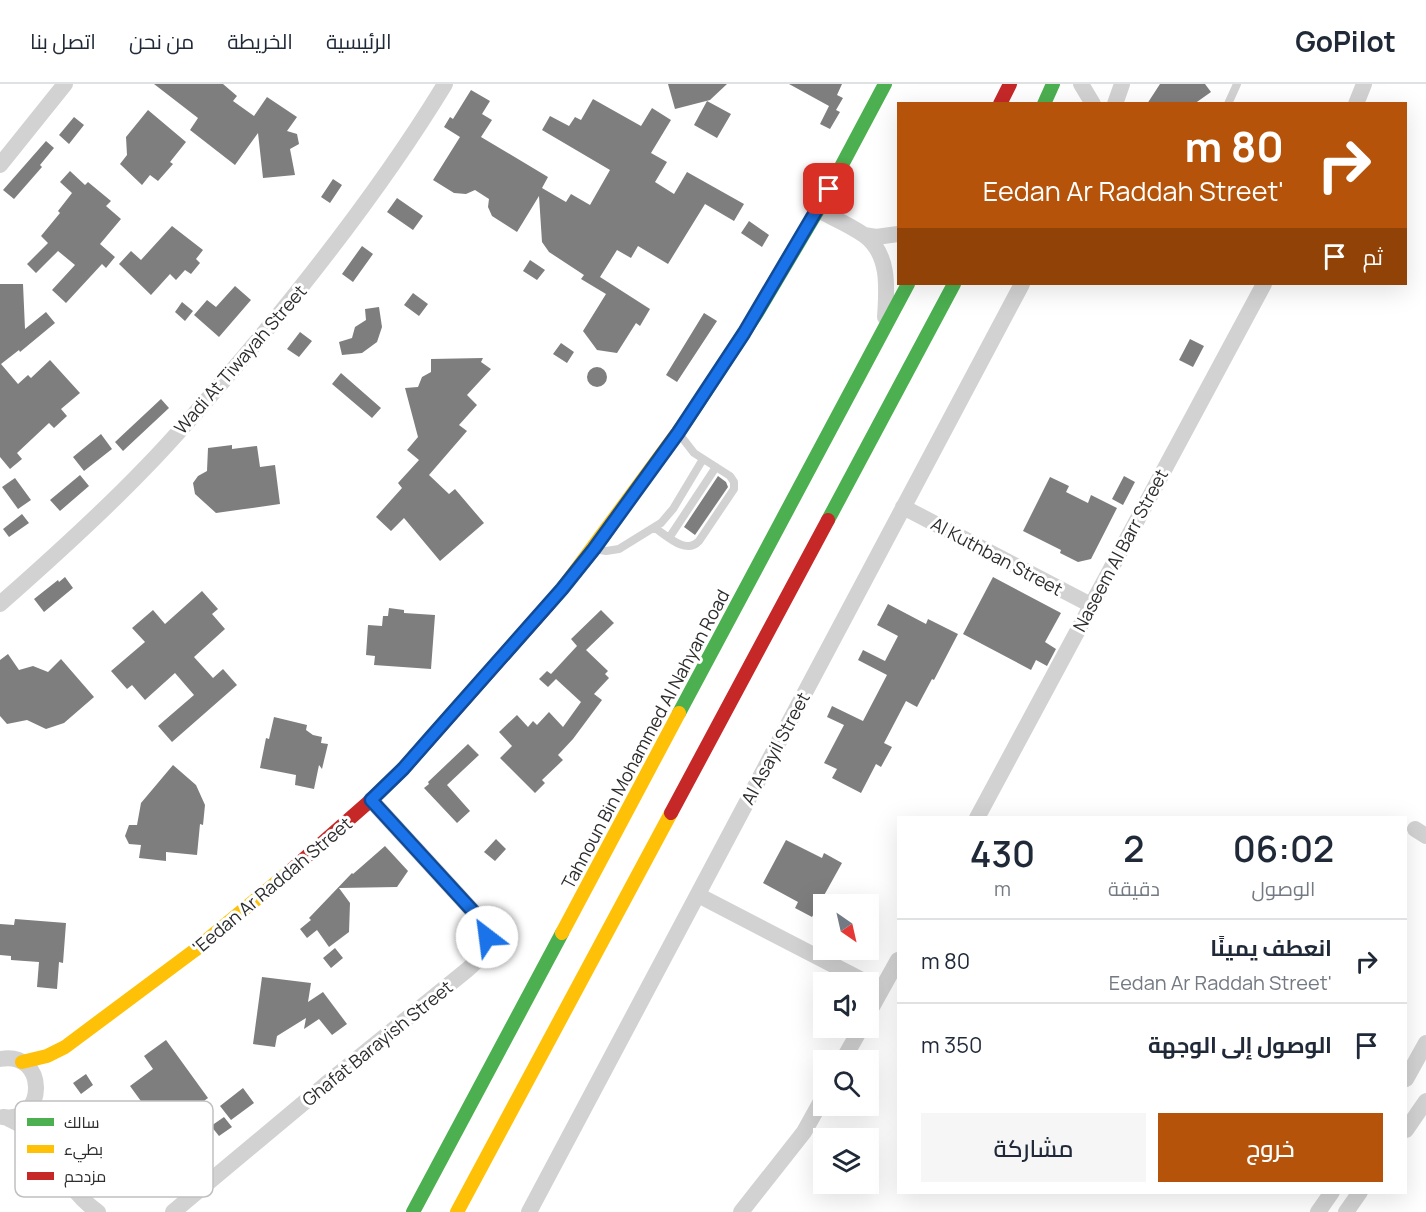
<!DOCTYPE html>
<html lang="ar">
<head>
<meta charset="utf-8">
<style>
  :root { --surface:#fff; --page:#f6f6f7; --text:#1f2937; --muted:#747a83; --line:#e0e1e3; --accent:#b45309 }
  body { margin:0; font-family:Manrope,Cairo,sans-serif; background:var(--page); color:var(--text); direction:rtl; height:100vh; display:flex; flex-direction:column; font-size:22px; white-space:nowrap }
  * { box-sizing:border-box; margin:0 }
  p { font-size:20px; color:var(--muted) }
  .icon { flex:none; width:33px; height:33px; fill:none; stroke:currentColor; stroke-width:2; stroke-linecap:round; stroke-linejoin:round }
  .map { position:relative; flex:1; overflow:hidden; direction:ltr }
  .sheet { position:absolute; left:897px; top:732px; width:510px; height:378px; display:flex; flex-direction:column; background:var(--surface); border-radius:0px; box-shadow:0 6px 24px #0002; direction:rtl }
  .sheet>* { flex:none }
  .banner { position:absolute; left:897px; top:18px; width:510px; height:183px; border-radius:0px; box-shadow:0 6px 24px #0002; direction:rtl; background:#b45309; color:#fff; overflow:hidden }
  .needle { width:39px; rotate:146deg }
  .fabs { position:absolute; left:813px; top:810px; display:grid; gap:12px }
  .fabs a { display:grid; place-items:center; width:66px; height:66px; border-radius:0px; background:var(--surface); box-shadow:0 6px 24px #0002; font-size:30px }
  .pin { position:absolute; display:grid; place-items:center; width:51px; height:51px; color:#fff; margin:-26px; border-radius:12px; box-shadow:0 3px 9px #0006 }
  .me { position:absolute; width:66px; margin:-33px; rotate:330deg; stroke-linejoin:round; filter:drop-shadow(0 0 4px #0008) }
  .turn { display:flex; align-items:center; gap:21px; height:126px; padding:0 24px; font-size:27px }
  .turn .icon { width:78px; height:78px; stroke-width:2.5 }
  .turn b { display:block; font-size:42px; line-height:51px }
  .then { display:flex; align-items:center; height:57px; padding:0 24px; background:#0003; gap:12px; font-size:22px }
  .eta { display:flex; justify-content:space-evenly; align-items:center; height:102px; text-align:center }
  .eta b { font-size:36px; font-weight:600; line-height:42px }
  .cta { display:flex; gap:12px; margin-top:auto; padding:12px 24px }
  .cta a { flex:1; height:69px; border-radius:0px; background:var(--accent); color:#fff; font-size:24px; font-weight:600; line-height:69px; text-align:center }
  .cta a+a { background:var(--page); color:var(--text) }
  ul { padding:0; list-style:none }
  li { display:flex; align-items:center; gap:18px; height:84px; padding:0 24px; border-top:2px solid var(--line) }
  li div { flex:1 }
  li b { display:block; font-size:22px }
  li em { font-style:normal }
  header { display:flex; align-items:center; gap:36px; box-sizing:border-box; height:84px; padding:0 30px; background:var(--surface); border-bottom:2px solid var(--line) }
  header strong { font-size:28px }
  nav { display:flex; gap:33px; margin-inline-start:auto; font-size:21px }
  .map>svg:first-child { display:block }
  .building { fill:#7e7e7e }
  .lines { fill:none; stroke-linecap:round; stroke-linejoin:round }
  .lane { stroke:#d2d2d2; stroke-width:8 }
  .street { stroke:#d2d2d2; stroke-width:16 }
  .fast { stroke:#4caf50; stroke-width:14 }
  .slow { stroke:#ffc107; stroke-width:14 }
  .jam { stroke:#c62828; stroke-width:14 }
  .route-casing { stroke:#114b97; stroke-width:15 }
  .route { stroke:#1a73e8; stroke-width:10 }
  .labels { text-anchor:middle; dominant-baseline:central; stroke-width:6; stroke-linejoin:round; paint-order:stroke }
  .street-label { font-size:18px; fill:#2d2d2d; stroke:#fff }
  .key { fill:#fff; stroke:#c0c0c0; stroke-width:1.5 }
  .key-label { font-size:16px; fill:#2d2d2d }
</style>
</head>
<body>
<header>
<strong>GoPilot</strong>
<nav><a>الرئيسية</a><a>الخريطة</a><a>من نحن</a><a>اتصل بنا</a></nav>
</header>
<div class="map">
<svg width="1426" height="1128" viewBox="0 0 1426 1128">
  <rect width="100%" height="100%" fill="#fff"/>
  <path class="building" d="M154,0H223L237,12L233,17L254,32L267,13L297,33L287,47L297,50L299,60L290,65L295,91L263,94L258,49L235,81L190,46L198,34Z
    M668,0H727L710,16L675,25Z
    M789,0H842L837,11L843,14L836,26L840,28L830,45L820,40L829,22Z
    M1160,0H1205L1211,8L1194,20H1147Z
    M471,6L490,17L482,30L492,36L481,53L548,93L542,104L566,118L571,110L590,121L610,86L542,46L550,32L569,42L575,33L581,36L593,15L641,42L652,24L671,36L651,69L667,78L655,98L674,110L687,88L744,120L734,137L705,120L668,180L638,162L631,174L617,166L600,193L650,225L640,242L636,239L617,269L597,266L583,247L606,210L581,195L584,191L549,168L542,158L539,112L517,148L492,132L488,123L489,115L475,106L466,110L454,109L433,96L460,53L444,43L450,33L453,35Z
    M707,17L731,30L717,54L694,41Z
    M148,26L186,58L170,78L173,80L158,97L150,91L142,101L120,80L127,71L126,53Z
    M74,33L84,41L69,60L59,51Z
    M46,57L54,64L40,81L42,83L14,115L3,106Z
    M70,87L85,101L88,98L111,117L106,122L121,135L100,160L115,173L106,184L102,180L66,219L52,206L75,181L58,167L36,189L27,180L48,159L41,152L60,129L58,127L72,109L60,98Z
    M333,95L342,101L330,119L321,113Z
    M397,114L423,132L413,146L387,128Z
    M749,137L769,151L762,163L741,149Z
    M172,142L203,166L196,175L200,179L191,190L185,186L176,196L170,190L151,211L119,180L131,167L141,176Z
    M362,162L373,170L353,198L342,190Z
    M530,176L545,186L537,196L523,187Z
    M0,200H23L25,245L46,228L55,239L20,268L19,266L1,280L18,300L28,291L31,294L50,276L80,309L61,325L67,332L54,344L49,339L17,369L22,375L10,385L0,373Z
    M235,202L251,216L219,253L194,231L207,216L216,223Z
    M413,209L428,220L419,232L404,221Z
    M182,218L193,227L185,237L175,228Z
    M379,223L382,243L377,258L362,269L342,271L339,258L352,254L355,243L366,236L365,225Z
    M704,229L717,237L677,298L666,291Z
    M300,248L312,257L299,273L287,265Z
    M1190,255L1204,262L1193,283L1179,276Z
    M561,259L574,268L567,279L553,270Z
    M483,274L481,278L491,285L467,311L477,321L459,341L467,347L429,391L449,410L455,405L484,439L440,477L404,434L391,447L376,433L402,404L398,399L419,376L407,366L418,353L405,304L418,303L422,293L431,288V275Z
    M587 293a10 10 0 1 1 20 0a10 10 0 1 1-20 0Z
    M341,289L381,324L372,334L332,300Z
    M161,315L169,324L123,367L115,358Z
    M101,350L112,365L84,387L73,373Z
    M232,361V365L257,362L260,383L275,381L280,420L216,429L195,410L193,399L198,392L207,387L208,364Z
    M80,391L89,402L60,427L50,416Z
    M718,392L726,398L728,403L695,451L684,443Z
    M1124,392L1135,398L1123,421L1112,415Z
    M1050,393L1069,402L1066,408L1088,419L1091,411L1117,424L1091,475L1078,478L1060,469L1061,466L1023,447Z
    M15,394L31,416L18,425L2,403Z
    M22,430L29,439L9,453L3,445Z
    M65,493L73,504L44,528L34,515L58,496L59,498Z
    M993,493L1061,529L1045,558L1056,565L1047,582L1036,576L1031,586L963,550Z
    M202,507L218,525L212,530L225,545L194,573L213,594L223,585L237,601L172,658L158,642L194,611L175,589L145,616L132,601L127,605L111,587L145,558L132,544L153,526L165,540Z
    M888,520L926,540L928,535L958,550L934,596L932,595L917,623L906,617L884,659L892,663L881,683L876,680L861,709L832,694L837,685L824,679L844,641L827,633L832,622L863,637L887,591L858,576L863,566L885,577L898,552L877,541Z
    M389,524L404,526V529L435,531L431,585L374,581L375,572L366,571L368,541L382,542L383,532H388Z
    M601,526L614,539L586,566L608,587L605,590L609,594L594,610L602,616L573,655L558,671L563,676L542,696L545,699L535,709L500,674L512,662L499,648L517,631L528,643L533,637L537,641L549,628L563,643L581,618L556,595L548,603L539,595L547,587L551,590L577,562L571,555Z
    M8,570L19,586L33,582L48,588L61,575L94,613L64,639L46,645L27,636L7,640L0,632V576Z
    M274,633L307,641L306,646L313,651L322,653L321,659L328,660L322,685L319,681L314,705L295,701L296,691L260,684L266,654L269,655Z
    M468,660L479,671L447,701L470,727L457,739L424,704L429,700L428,698Z
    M173,681L196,701L205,721L203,741L200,740L197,771L166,768V777L139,774L141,761L129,760L125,752L129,741H137L141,719Z
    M496,755L506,765L495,777L484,768Z
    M786,756L822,774L824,769L842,779L812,833L795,824L798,818L763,799Z
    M385,762L408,787L397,803L339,804L350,819L349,848L329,863L317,846L307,854L300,845L311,836L309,834L352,789L353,790Z
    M15,835L66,839L63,879L59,878L57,905L37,903L39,878L11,876V872L0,871V840L14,841Z
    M335,864L343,874L331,884L323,874Z
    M262,893L311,899L308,918L323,908L347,940L332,951L319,935L304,945L306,934L277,952L275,963L253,960Z
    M166,956L208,1014L172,1040L163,1028L154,1035L130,1002L153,985L144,972Z
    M86,990L93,1001L81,1010L73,999Z
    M243,1004L254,1019L231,1036L220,1022Z
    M224,1033L232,1043L219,1052L211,1042Z"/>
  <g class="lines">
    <path class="lane" d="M1228,20L1237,0
      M655,444C667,452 686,471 699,457L734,405V398L730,392L694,369L680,351
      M669,454L716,383
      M595,465L606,467L619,465L661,439L673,425L703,375"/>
    <path class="street" d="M1081,0L1093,20
      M1115,20L1122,0
      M1356,20L1364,0
      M0,81L65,0
      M818,126C833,134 850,141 864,151C890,170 887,204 885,233
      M864,151L876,153L898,150
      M903,423L1091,521
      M0,520C50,476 100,431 146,383C187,341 225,295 263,250C329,170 391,89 445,0
      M977,734L1264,200
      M1415,745L1426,752
      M698,811L866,898
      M868,930L898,876
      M0,975C48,966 47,1040 3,1033
      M843,976L861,944
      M1406,995L1426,959
      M7,1034C18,1039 30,1046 38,1055C60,1080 69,1108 98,1128
      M1406,1046L1426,1017
      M173,1128L331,996L467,886C488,868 491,860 480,835L371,716
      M529,1128L1022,200
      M741,1128L804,1048L824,1012
      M1318,1128L1332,1108
      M1346,1128L1360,1108"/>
    <path class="fast" d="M1044,20L1053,0
      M689,333L757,229L818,126L885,0
      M828,436L954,200
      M679,629L908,200
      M413,1128L562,849"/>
    <path class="slow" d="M549,520L562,505L689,333
      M562,849L679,629
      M22,978L47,972L65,963L195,866L289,788
      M457,1128L671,729"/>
    <path class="jam" d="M1000,20L1010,0
      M671,729L828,436
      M289,788L371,716L403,685L549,520"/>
  </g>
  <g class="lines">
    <defs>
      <path id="route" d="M487,853L480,835L371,716L403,685L432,652L562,505L594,465L678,349L744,249L829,105"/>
    </defs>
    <use href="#route" class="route-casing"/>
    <use href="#route" class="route"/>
  </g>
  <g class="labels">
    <g class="street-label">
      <text transform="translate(240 275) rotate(-49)">Wadi At Tiwayah Street</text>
      <text transform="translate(1120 466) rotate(-62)">Naseem Al Barr Street</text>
      <text transform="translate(997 472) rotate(28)">Al Kuthban Street</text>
      <text transform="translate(645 655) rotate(-62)">Tahnoun Bin Mohammed Al Nahyan Road</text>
      <text transform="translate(775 664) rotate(-62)">Al Asayil Street</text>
      <text transform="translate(272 801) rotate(-40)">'Eedan Ar Raddah Street</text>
      <text transform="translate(377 959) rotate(-39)">Ghafat Barayish Street</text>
    </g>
  </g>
  <rect x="15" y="1017" width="198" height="96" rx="9" class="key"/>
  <rect x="27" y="1034" width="27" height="8" fill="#4caf50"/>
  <rect x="27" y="1061" width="27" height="8" fill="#ffc107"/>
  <rect x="27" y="1088" width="27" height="8" fill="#c62828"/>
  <g class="key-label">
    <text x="64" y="1044">سالك</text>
    <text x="64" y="1071">بطيء</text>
    <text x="64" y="1098">مزدحم</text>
  </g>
</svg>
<div class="fabs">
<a><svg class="needle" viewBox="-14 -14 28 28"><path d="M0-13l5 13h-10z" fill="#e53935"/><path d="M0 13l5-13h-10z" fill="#747a83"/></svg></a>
<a><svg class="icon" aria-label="sound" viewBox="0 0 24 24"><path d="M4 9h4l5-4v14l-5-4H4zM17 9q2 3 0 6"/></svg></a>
<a><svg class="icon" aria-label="search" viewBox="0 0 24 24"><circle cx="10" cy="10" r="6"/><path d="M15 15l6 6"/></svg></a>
<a><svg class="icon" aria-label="layers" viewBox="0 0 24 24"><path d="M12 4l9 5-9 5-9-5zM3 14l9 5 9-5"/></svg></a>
</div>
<div class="pin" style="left:829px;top:105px;background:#d93025"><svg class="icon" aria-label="arrive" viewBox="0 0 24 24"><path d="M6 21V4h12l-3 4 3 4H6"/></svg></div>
<svg class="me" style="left:487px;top:853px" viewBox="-20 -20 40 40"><circle r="19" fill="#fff"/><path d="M0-13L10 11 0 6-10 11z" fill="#1a73e8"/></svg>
<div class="banner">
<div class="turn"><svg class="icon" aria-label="right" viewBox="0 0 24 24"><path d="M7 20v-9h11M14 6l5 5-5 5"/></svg><div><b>80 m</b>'Eedan Ar Raddah Street</div></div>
<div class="then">ثم<svg class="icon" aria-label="arrive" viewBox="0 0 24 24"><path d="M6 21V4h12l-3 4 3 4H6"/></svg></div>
</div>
<section class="sheet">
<div class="eta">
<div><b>06:02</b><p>الوصول</p></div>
<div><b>2</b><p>دقيقة</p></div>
<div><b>430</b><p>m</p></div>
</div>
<ul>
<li><svg class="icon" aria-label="right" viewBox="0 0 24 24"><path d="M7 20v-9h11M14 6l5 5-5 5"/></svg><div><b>انعطف يمينًا</b><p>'Eedan Ar Raddah Street</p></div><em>80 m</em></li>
<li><svg class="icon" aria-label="arrive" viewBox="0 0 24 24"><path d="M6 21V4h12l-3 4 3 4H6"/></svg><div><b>الوصول إلى الوجهة</b></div><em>350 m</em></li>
</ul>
<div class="cta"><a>خروج</a><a>مشاركة</a></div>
</section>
</div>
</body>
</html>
